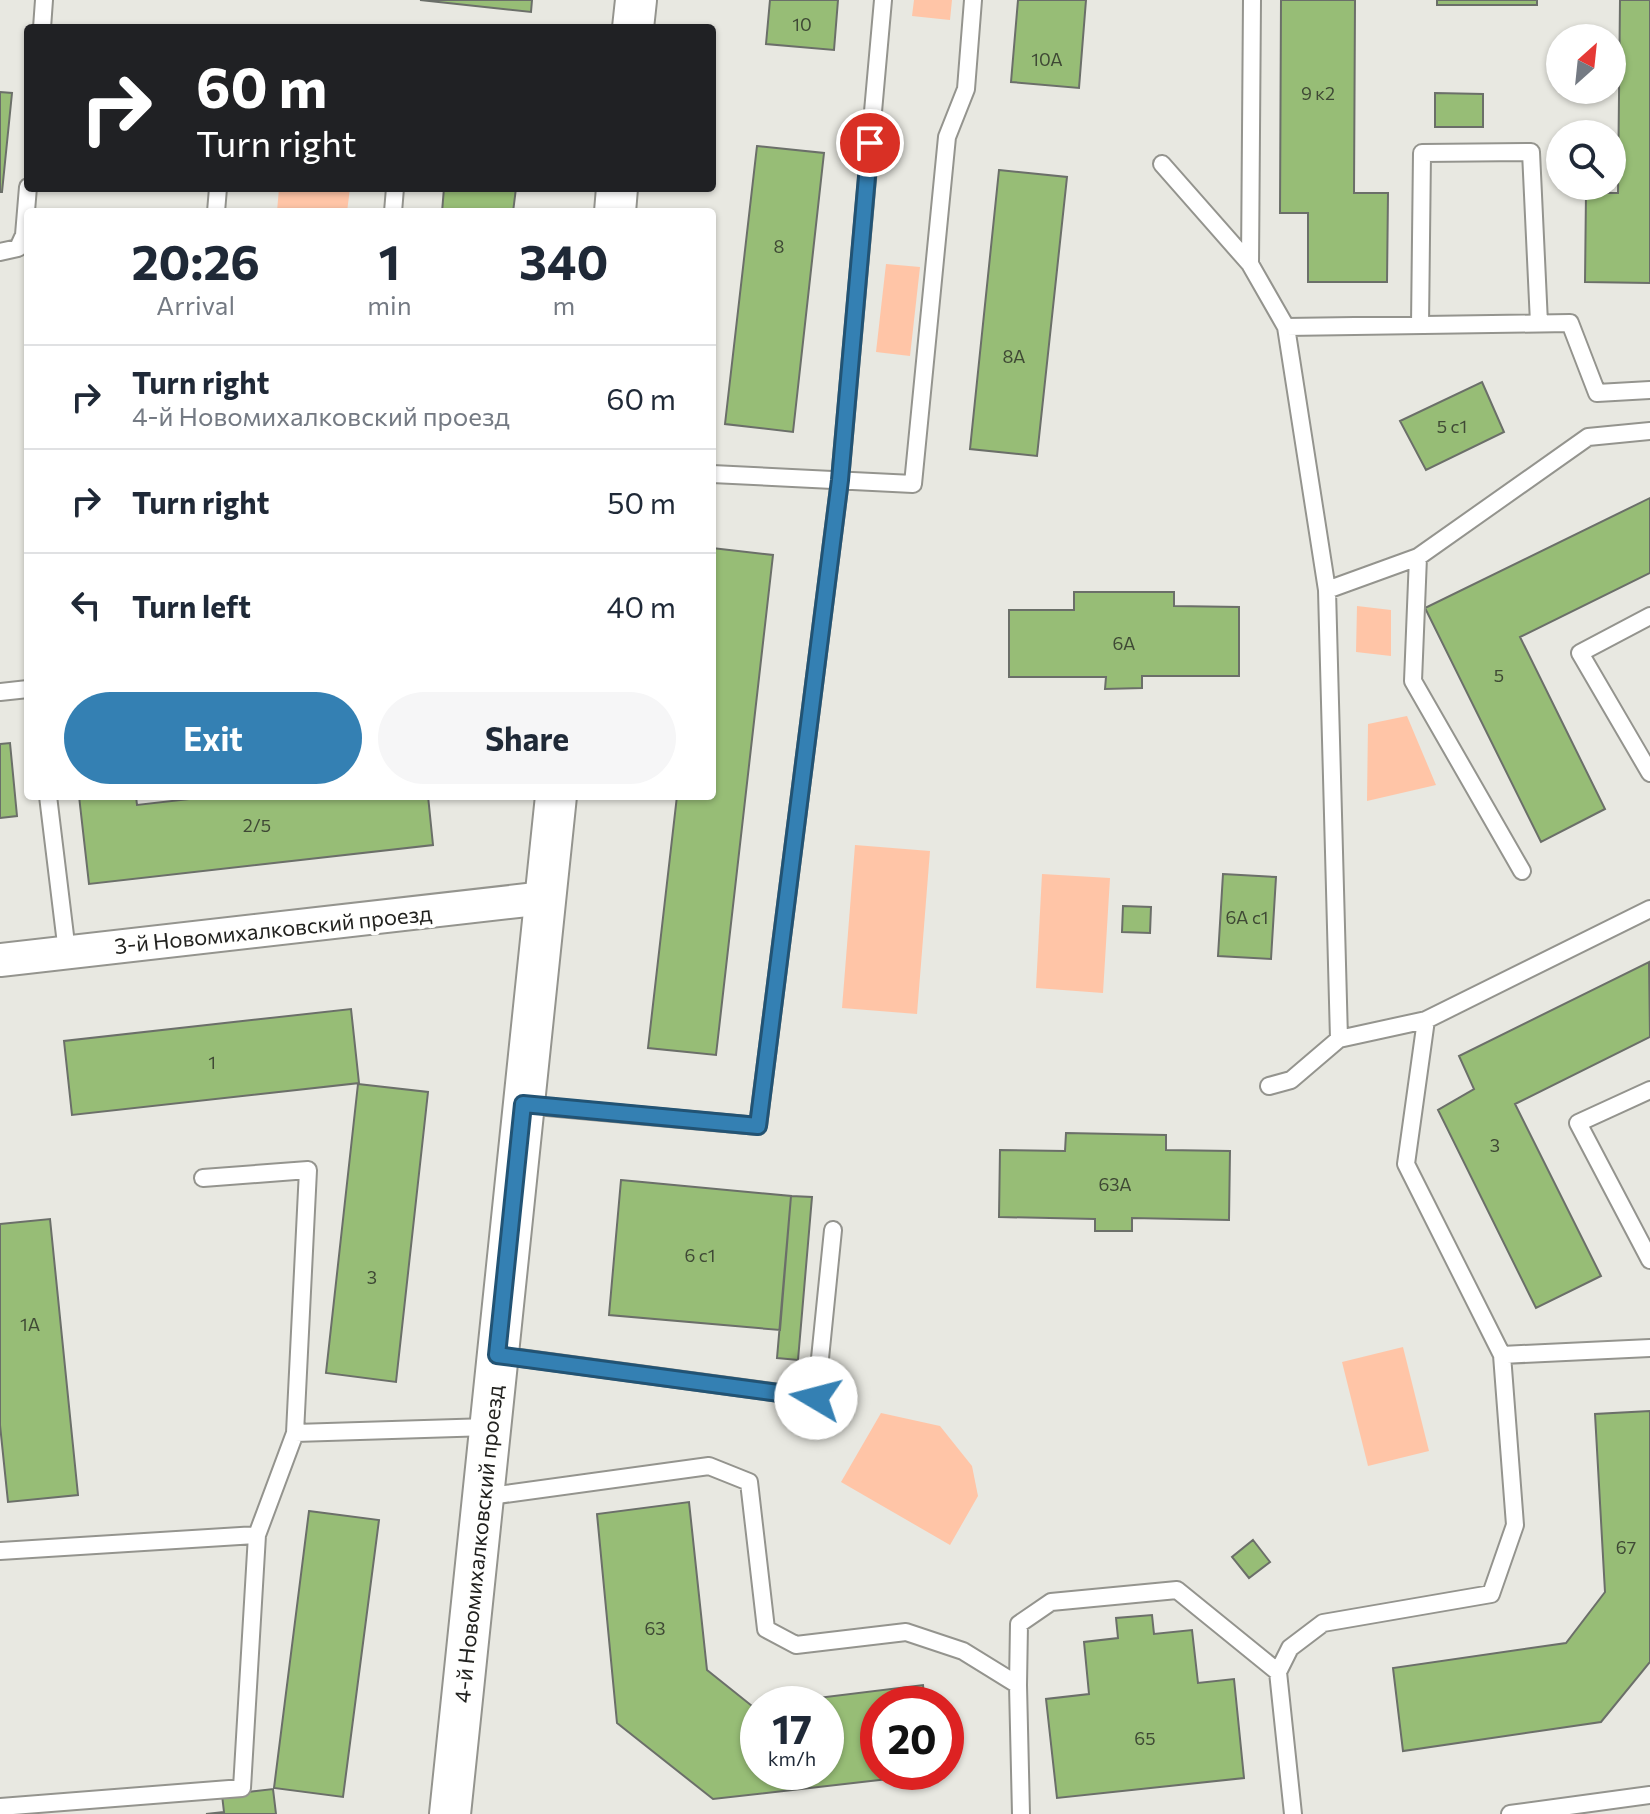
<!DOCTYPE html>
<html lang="en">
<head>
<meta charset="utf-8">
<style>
  :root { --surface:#fff; --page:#f6f6f7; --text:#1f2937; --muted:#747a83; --line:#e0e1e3; --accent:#3480b3 }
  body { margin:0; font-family:Commissioner,sans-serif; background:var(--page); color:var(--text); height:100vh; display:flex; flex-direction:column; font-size:30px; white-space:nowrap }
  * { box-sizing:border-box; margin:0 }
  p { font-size:26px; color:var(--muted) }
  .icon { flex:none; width:44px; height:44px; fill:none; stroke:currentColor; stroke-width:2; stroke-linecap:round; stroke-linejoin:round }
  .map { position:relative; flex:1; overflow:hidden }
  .side { position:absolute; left:24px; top:208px; width:692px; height:592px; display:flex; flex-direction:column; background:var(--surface); border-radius:8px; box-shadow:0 2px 6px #0004 }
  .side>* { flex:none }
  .hud { position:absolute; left:24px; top:24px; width:692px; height:168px; border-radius:8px; box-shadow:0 2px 6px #0004; background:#202124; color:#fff; overflow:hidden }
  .needle { width:52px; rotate:27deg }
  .buttons { position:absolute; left:1546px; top:24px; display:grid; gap:16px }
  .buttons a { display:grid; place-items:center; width:80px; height:80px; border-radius:50%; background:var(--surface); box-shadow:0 2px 6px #0004; font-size:40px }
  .speed { position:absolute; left:740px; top:1686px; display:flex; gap:16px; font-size:40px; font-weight:700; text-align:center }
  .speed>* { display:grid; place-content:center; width:104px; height:104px; border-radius:50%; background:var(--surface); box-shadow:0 2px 6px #0004; line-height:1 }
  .speed small { font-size:20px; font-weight:400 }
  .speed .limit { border:12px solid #d22; background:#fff; color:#111 }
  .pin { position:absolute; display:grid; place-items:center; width:68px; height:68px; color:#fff; margin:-34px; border:4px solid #fff; border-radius:50%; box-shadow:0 2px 8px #0007 }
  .me { position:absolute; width:88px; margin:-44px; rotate:278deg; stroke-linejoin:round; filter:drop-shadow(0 0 6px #0008) }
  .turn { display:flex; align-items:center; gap:28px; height:168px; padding:0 40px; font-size:36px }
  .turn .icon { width:104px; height:104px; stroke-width:2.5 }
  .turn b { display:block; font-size:56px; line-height:68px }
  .eta { display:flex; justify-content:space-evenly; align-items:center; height:136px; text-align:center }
  .eta b { font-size:48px; font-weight:700; line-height:56px }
  .primary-button { display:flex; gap:16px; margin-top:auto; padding:16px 40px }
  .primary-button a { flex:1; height:92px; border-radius:48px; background:var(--accent); color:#fff; font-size:32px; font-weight:700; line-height:92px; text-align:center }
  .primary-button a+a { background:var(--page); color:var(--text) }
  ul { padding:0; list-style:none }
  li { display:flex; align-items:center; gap:24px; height:104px; padding:0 40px; border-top:2px solid var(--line) }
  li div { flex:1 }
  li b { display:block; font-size:30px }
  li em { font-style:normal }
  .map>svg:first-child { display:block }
  .green { fill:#ffc5a7 }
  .building { fill:#97bd76; stroke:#6b6f69; stroke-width:2 }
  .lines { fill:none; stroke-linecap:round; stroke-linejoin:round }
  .service-casing { stroke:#94948e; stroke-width:20 }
  .minor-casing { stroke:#94948e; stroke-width:36 }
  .tertiary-casing { stroke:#94948e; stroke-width:44 }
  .service { stroke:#fff; stroke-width:16 }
  .minor { stroke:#fff; stroke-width:32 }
  .tertiary { stroke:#fff; stroke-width:40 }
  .route-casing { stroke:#225374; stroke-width:20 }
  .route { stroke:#3480b3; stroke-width:14 }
  .labels { text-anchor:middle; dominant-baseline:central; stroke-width:8; stroke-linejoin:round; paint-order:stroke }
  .number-label { font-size:18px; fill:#3f4935 }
  .street-label { font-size:22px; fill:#22221f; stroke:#fffffe }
</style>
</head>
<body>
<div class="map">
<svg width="1650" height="1814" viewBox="0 0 1650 1814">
  <rect width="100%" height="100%" fill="#e8e8e1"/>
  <path class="green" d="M914,0H952L950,20L912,16Z
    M279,188H350L347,212H277Z
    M886,264L920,267L910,356L876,352Z
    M1357,606L1391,610V656L1356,652Z
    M1407,716L1436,785L1367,801L1368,724Z
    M855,845L930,851L917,1014L842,1008Z
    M1042,874L1110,878L1103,993L1036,988Z
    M1403,1347L1429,1451L1368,1466L1342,1362Z
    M881,1413L940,1426L972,1466L978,1496L950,1545L841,1482Z"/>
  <path class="building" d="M420,0H532L531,12Z
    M770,0H838L834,50L766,44Z
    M1018,0H1086L1079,88L1011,82Z
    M1281,0H1355L1354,193H1388L1387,282H1308V213H1280Z
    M1437,0H1537V5H1437Z
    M1620,0H1650V283L1585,282L1586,193H1618Z
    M0,92L12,93L2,192H0Z
    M1435,93L1483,94V127H1435Z
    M757,146L824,153L793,432L725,424Z
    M999,170L1067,177L1037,456L970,449Z
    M444,188H516L513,212H442Z
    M1482,382L1504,432L1426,470L1400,421Z
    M1650,498V573L1520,637L1605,809L1541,842L1425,608Z
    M712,548L773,555L716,1055L648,1048L677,796H712Z
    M1074,592H1174V606L1239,607V676H1142V688L1105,689L1106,677H1009V610H1074Z
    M10,743L17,816L0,818V744Z
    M79,796H136L137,805L216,796H428L433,845L89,884Z
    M1223,874L1276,877L1271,959L1218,956Z
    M1123,906L1151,907L1150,933L1122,932Z
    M1649,962L1650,1037L1515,1104L1601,1276L1536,1308L1438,1110L1474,1089L1459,1056Z
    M351,1009L359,1083L72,1115L64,1041Z
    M358,1084L428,1092L396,1382L326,1373Z
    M1066,1133L1166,1135V1150L1230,1151L1229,1220L1132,1218V1231H1095V1219L999,1217L1000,1150L1065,1151Z
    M621,1180L791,1196L780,1330L609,1315Z
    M791,1196L812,1197L798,1360L777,1358Z
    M50,1219L78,1495L8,1502L0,1425V1224Z
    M1650,1411V1662L1601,1722L1403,1751L1393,1668L1566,1643L1605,1592L1595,1414Z
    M689,1502L707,1670L752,1706L758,1705V1772H826V1704H769L923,1685L925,1704H878V1772L932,1774L713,1799L617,1723L597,1514Z
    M309,1511L379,1520L343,1797L274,1788Z
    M1253,1540L1270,1562L1249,1578L1232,1557Z
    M1152,1615L1154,1634L1192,1630L1198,1683L1234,1679L1244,1778L1057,1798L1046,1699L1089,1694L1084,1642L1118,1638L1116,1618Z
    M273,1789L276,1814H206L224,1812L222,1795Z"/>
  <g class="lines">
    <defs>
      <path id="service" d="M1252,0L1250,264L1286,327L1327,590L1339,1039L1426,1020L1650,909
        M42,28L44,0
        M1162,164L1250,264
        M216,212L218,188
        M393,212L395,188
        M0,252L18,248L24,235L28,187
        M1420,325L1422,153L1531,152L1539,323
        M1286,327L1570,323L1597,393L1650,390
        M712,474L913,484L947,137L966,89L973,0
        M1327,590L1418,557
        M1650,616L1580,653L1650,773
        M0,692L28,689
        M48,796L67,952
        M1522,871L1413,681L1418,557L1588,437L1650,431
        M1426,1020L1406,1164L1502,1355
        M1269,1086L1291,1080L1339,1039
        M1650,1090L1578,1123L1650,1260
        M525,1105L758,1126L840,480L883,0
        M499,1355L816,1398L833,1230
        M295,1433L489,1427
        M483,1497L709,1466L749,1482L766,1629L796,1645L906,1632L963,1651L1018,1685L1021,1814
        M0,1551L257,1535L295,1433L308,1170L203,1178
        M1018,1685L1019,1624L1051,1602L1177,1590L1278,1672
        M0,1807L242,1788L257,1535
        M1293,1814L1278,1672L1290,1648L1323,1623L1491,1594L1515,1525L1502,1355L1650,1348
        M1510,1814L1650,1795"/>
      <path id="minor" d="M0,960L545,898"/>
      <path id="tertiary" d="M633,28L636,0
        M615,212L617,188
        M450,1814L556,796"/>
    </defs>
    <use href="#service" class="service-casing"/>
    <use href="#minor" class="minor-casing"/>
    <use href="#tertiary" class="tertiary-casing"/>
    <use href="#service" class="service"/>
    <use href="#minor" class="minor"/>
    <use href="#tertiary" class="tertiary"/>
  </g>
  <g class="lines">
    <defs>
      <path id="route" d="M816,1398L497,1355L523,1104L758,1126L840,480L870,143"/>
    </defs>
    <use href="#route" class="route-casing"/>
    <use href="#route" class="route"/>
  </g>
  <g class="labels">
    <g class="number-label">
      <text x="802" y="24">10</text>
      <text x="1047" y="59">10А</text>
      <text x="1318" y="93">9 к2</text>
      <text x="779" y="246">8</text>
      <text x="1014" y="356">8А</text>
      <text x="1452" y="426">5 с1</text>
      <text x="1124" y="643">6А</text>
      <text x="1499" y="675">5</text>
      <text x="257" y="825">2/5</text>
      <text x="1247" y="917">6А с1</text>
      <text x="212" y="1062">1</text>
      <text x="1495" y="1145">3</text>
      <text x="1115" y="1184">63А</text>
      <text x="700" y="1255">6 с1</text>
      <text x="372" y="1277">3</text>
      <text x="30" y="1324">1А</text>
      <text x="1626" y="1547">67</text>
      <text x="655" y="1628">63</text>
      <text x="1145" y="1738">65</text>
    </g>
    <g class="street-label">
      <text transform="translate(273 929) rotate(-6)">3-й Новомихалковский проезд</text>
      <text transform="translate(478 1544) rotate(-84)">4-й Новомихалковский проезд</text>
    </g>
  </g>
</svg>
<div class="buttons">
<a><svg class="needle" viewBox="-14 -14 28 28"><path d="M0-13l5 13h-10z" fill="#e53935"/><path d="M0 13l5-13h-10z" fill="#747a83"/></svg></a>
<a><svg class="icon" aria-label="search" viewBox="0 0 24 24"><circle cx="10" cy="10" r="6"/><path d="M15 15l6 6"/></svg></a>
</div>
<div class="speed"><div>17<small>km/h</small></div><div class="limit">20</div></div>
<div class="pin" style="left:870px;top:143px;background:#d93025"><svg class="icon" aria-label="arrive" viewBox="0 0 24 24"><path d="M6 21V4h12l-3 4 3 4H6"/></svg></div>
<svg class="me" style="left:816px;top:1398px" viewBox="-20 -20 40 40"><circle r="19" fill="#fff"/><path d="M0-13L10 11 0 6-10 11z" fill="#3480b3"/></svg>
<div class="hud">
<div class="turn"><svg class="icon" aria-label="right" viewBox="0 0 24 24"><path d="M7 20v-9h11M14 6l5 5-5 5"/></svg><div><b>60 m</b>Turn right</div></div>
</div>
<section class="side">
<div class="eta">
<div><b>20:26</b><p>Arrival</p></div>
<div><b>1</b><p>min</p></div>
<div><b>340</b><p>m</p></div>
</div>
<ul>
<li><svg class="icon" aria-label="right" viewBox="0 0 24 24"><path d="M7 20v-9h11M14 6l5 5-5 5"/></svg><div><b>Turn right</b><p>4-й Новомихалковский проезд</p></div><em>60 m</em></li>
<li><svg class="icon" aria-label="right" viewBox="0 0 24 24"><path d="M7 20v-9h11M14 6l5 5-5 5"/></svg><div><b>Turn right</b></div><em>50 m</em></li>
<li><svg class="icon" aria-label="left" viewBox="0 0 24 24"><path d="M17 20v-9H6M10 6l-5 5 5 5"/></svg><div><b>Turn left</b></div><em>40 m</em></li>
</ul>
<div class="primary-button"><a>Exit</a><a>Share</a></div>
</section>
</div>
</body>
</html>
